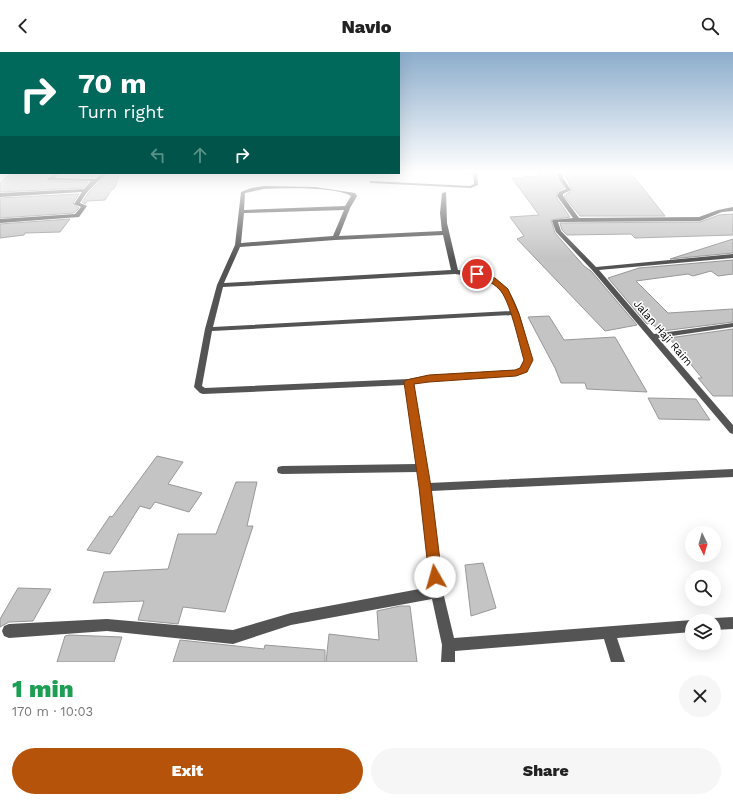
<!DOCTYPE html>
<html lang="en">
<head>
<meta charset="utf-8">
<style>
  :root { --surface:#fff; --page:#f6f6f6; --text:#222; --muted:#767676; --accent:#b45309 }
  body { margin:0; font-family:"Work Sans",sans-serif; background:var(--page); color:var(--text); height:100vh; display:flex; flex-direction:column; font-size:15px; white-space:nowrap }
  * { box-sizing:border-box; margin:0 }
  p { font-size:13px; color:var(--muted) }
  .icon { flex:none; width:22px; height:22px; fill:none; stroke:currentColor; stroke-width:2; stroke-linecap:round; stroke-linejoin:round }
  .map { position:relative; height:610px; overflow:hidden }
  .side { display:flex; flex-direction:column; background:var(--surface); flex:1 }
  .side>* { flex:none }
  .banner { position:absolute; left:0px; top:0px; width:400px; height:122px; box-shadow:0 4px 16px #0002; background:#00695c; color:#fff; overflow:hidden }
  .needle { width:26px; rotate:175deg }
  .fabs { position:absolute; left:685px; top:474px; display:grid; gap:8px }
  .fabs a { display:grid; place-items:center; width:36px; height:36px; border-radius:50%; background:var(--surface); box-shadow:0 4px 16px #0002; font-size:20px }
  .pin { position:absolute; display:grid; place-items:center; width:34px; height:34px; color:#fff; margin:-17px; border:2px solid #fff; border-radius:50%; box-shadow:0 1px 4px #0007 }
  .me { position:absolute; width:44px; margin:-22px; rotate:353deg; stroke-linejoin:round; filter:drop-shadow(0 0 3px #0008) }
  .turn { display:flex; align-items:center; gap:14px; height:84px; padding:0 12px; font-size:18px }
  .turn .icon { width:52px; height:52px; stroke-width:2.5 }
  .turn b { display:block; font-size:28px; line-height:34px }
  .lanes { display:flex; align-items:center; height:38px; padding:0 12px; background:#0003; justify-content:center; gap:20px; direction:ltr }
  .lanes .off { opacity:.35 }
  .round { display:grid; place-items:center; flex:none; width:42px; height:42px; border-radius:21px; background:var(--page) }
  .summary { display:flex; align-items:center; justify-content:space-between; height:68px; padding:0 12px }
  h1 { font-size:24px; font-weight:800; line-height:30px; color:#1e9e55 }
  .primary-button { display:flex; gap:8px; margin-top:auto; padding:8px 12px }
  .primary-button a { flex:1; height:46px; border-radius:24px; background:var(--accent); color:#fff; font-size:16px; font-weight:800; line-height:46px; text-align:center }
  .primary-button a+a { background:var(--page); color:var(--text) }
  header { display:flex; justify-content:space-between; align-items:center; height:52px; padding:0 12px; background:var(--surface); font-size:18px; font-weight:800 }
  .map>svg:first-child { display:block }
  .building { fill:#c4c4c4; stroke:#989898 }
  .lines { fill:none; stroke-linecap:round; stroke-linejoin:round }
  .street { fill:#545454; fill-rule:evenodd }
  .route { fill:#b45309; stroke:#753606 }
  .labels { text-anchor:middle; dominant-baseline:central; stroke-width:3; stroke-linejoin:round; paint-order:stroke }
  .street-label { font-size:11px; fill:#000; stroke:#fff }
</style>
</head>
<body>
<header><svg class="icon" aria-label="back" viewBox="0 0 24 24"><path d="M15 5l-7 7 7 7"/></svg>Navio<svg class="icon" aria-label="search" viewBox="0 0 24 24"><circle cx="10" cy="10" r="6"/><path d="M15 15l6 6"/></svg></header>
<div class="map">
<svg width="733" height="610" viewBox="0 0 733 610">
  <rect width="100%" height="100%" fill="#fff"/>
  <path class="building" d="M52,121L47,125V129L88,130L83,136L0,140V131L10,122Z
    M61,121H99L94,125H59Z
    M109,121H120L114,137H112L105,148L87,149L85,152L82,150L90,139Z
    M538,121H557L564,136L558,139L556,145L570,165L551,168L555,181L584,214L591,219L637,273L605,279L517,187L524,184L510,165L539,163L512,126H523V124L540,125Z
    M564,121H631L665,164H580L564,144L572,138Z
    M79,142L73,151L79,156L74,161L0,166V146Z
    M733,162V183L635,186L631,182L567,183L562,178L560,171L700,170L719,163Z
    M70,167L60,180L25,181L24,183L0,186V172Z
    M733,187V201L670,207Z
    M733,208V222L718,224L711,219L693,224L688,222L636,229L668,261L733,257V270L662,279L650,271L647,272L608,226L639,216Z
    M549,264L564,288L615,285L647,340L587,337L585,331H561L555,316L528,265Z
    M733,277V344H713L698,326H702L669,286Z
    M648,346L696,347L710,368L659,367Z
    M157,404L183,410L168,432L202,441L189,460L155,450L150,457L140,454L110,502L87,498L110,464L112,465Z
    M236,430H257L247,474H253L225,560L183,555L178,572L138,568L144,549L93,551L104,520L168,517L178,482H216Z
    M483,511L496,556L471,564L465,513Z
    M18,536L51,537L33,569L9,570L0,575V567Z
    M400,554H410L417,610H326L329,582L379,588L377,559Z
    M69,583L122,585L114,610H57L65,584Z
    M180,588L264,597L265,593L325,598V610H173Z"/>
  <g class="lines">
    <path class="street" d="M55,121H60L55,126L95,127L102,121H108C96,131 87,138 80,151L87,154L79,165L0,171V167L75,162L81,155L74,152L82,140L0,145V141L84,137L91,129L48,128V126Z
      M459,121H477L478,133L471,136L371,131L369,130L371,129L470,134L474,132L473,122Z
      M558,121H562L563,126L571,138L563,142V144L579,166L699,165L718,158L733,155V159L722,160L700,169L558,170L561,179L596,215L733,202V206L599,218L654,282L733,271V275L658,286L733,373V382L730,381L592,218L556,180L552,169L553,168L573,166L557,144L559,140L566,137L559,126Z
      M264,134L315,135L355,141L357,144L350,156L339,184L442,179L440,161L442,141L446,140L447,171L458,218C471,220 485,221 497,228C519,240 525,285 532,308L526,320L516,324L429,329L414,332L429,431L733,417V425L431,439L443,540L454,586L692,568L696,569H692V580L617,586L625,610H611L604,587L455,599V610H441L442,593L432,547L291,573L233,592L107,579L9,586L4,584L2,579L4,574L9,572L107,567L233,578L291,561L430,535L418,420L282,422L278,421L277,418L278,415L282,414L417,412L405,333L203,342L200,341L194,335L205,277L217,233L235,193L241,140L251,136ZM264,137C283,136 337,135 351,144L345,154L244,158L245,141ZM344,158L333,184L241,191L244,161ZM443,183L451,218L224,231L240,195L335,188ZM455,222C487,226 499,227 511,259L213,275L223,235ZM512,263L524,308L520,316L515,318L429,323L409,327L205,336L202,334L212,279Z
      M733,565V577L714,578V569H709L714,566Z"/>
  </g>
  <linearGradient id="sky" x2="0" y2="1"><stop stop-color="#8cadcc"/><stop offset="0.58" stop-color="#fff"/><stop offset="1" stop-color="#fff" stop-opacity="0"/></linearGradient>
  <rect width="733" height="207" fill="url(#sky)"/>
  <path class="route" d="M474,221L495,226L508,237L519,262L533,308L527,320L516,324L429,330L414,332L431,435L442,525L440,529L435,531L431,529L429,525L419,435L404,330L406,328L429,323L515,318L520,316L524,308C519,292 510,247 499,237C492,230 484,227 474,224Z"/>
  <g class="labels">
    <g class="street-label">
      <text transform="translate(663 281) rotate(49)">Jalan Haji Raim</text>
    </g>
  </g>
</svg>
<div class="fabs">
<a><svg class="needle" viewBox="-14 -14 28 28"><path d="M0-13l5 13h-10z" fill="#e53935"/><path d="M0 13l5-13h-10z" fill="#767676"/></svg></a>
<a><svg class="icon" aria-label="search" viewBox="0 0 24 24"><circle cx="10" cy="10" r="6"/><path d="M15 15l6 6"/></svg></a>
<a><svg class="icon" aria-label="layers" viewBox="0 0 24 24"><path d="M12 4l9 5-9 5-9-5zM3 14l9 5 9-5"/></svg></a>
</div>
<div class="pin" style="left:477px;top:222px;background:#d93025"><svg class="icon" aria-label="arrive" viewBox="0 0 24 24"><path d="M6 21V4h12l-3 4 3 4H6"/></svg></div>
<svg class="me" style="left:435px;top:525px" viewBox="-20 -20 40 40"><circle r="19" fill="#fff"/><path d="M0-13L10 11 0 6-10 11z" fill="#b45309"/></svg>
<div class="banner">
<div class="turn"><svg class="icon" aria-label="right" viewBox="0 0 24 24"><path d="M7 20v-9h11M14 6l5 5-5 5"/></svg><div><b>70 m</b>Turn right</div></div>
<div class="lanes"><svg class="icon off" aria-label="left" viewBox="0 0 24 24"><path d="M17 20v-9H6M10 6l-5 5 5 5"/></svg><svg class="icon off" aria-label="ahead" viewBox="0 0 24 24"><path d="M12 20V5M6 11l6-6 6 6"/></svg><svg class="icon" aria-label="right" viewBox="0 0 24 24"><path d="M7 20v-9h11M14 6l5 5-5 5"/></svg></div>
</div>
</div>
<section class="side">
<div class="summary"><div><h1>1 min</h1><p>170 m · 10:03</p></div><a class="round"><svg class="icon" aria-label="close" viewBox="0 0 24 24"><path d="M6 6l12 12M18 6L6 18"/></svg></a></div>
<div class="primary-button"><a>Exit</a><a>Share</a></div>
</section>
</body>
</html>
